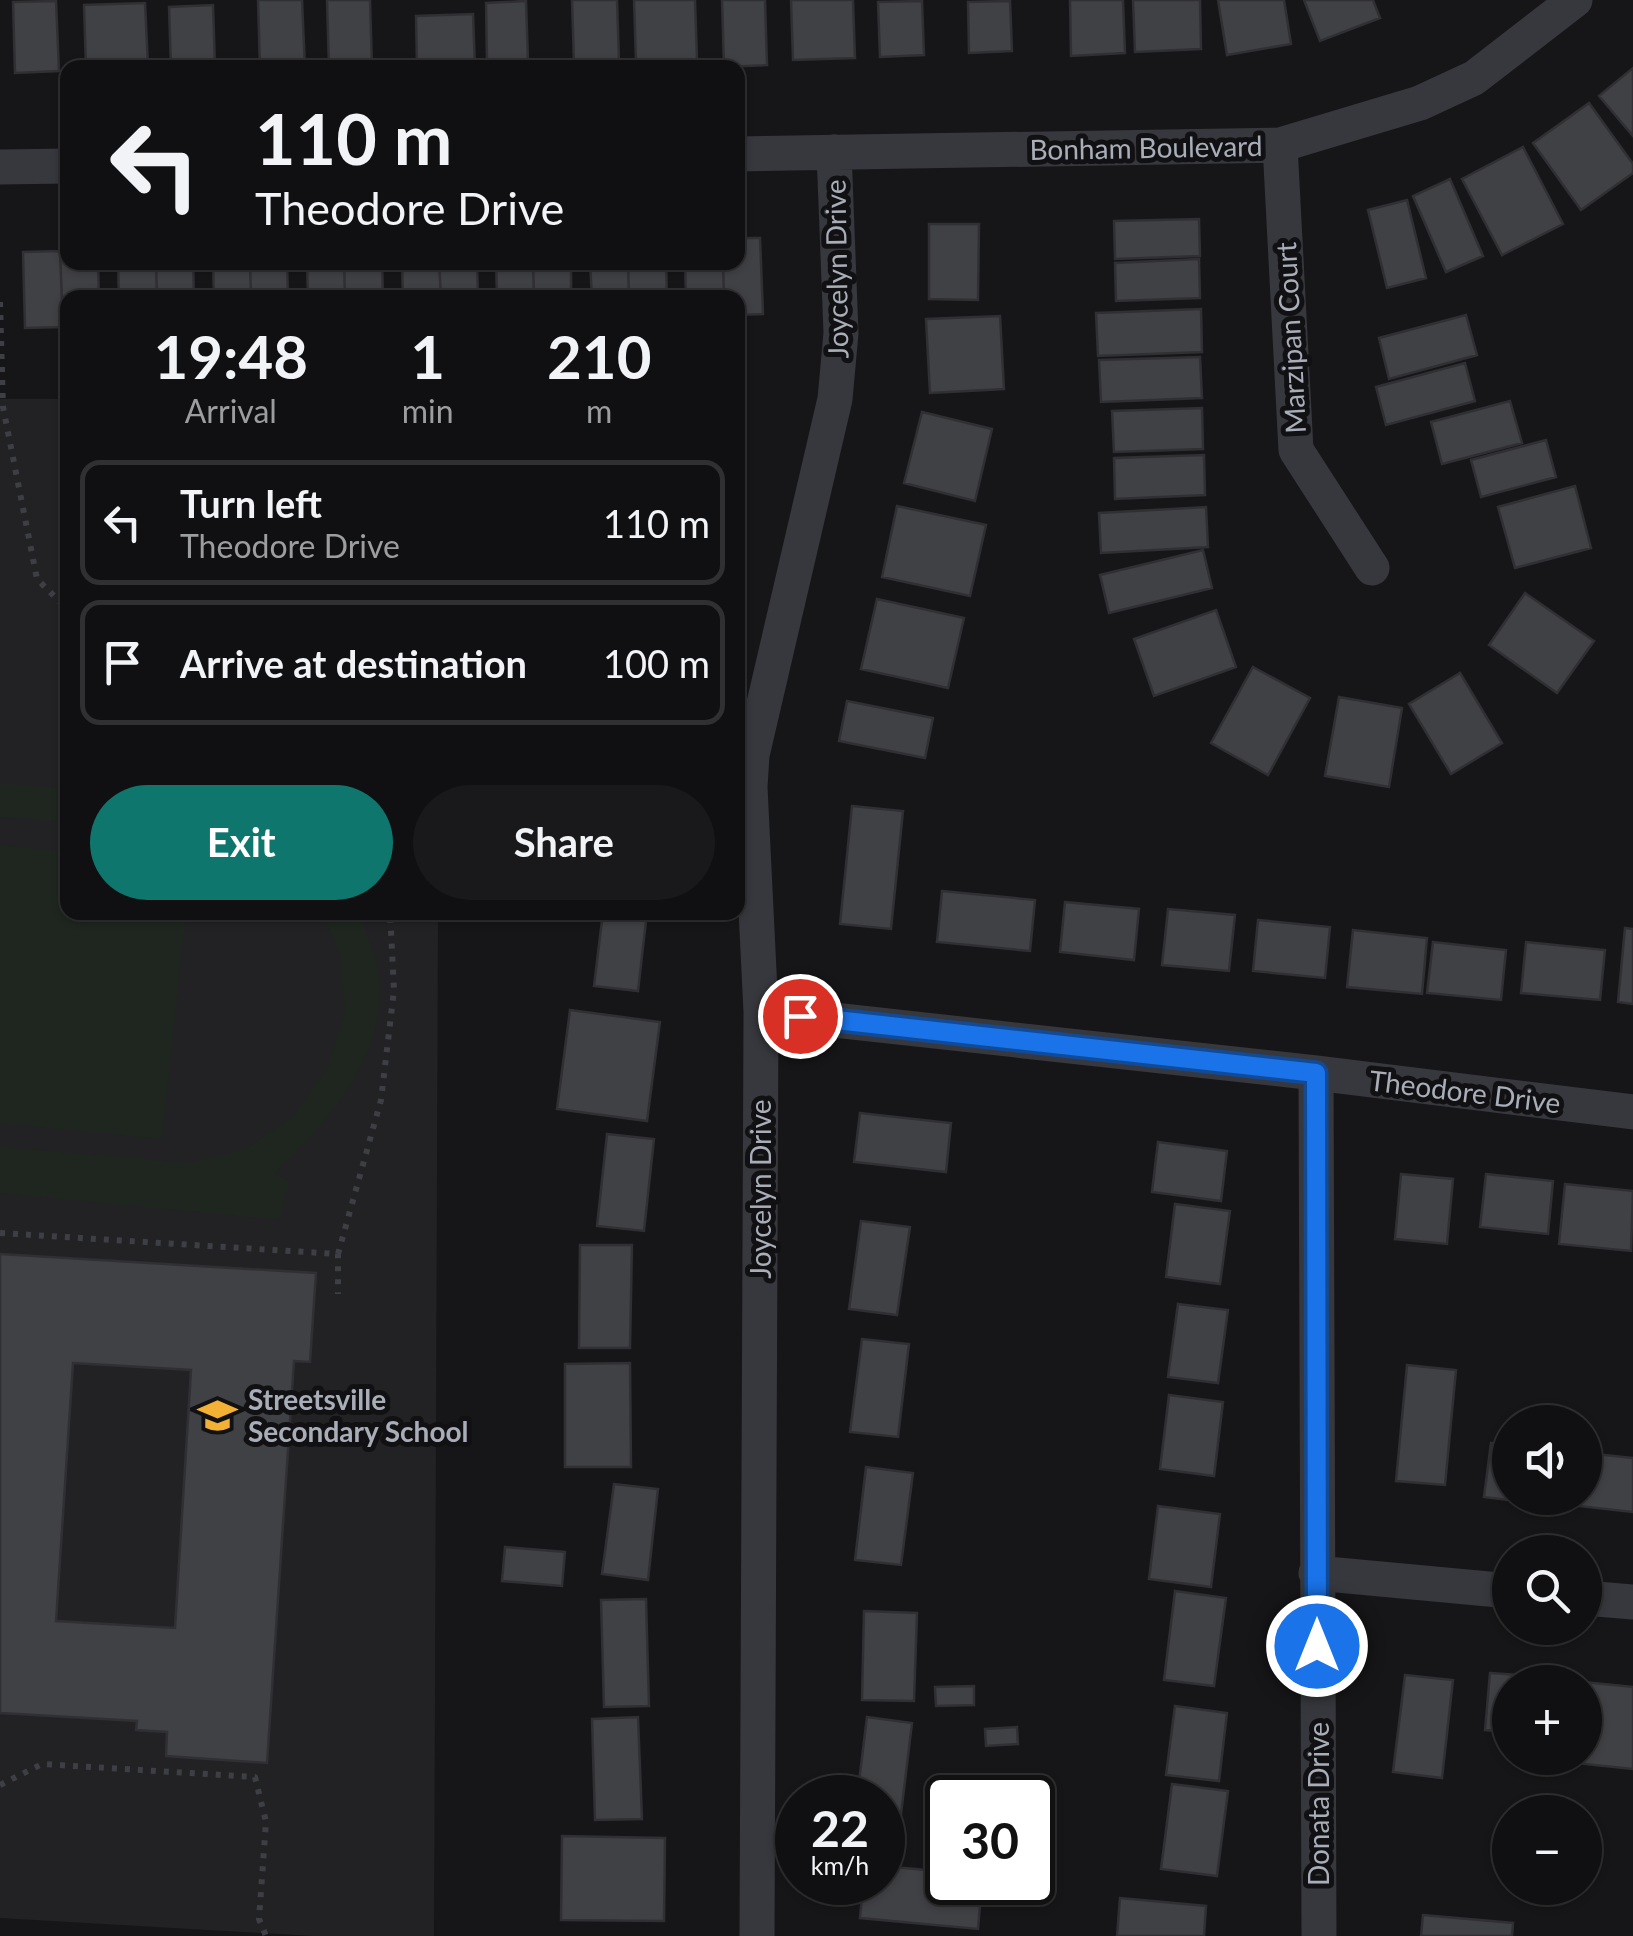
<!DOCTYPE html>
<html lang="en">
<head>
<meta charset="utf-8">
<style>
  :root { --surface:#101012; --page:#19191b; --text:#f1f3f6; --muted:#9c9d9f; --line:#303032; --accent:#0f766e }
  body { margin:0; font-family:Lato,sans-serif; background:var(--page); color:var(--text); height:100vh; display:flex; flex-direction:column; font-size:38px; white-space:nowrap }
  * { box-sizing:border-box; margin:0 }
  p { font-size:32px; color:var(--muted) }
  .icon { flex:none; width:55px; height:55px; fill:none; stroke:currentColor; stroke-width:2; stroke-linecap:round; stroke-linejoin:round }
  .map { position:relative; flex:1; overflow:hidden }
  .sheet { position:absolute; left:60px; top:290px; width:685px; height:630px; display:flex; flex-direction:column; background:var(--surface); border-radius:20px; box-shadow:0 2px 8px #0004,0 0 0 2px var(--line) }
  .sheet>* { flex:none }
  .banner { position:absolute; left:60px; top:60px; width:685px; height:210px; border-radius:20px; box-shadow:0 2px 8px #0004,0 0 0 2px var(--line); background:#101012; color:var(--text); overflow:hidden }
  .fabs { position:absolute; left:1492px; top:1405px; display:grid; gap:20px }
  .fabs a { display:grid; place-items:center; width:110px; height:110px; border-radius:50%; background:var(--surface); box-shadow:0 2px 8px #0004,0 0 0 2px var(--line); font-size:50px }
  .speed { position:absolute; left:775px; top:1775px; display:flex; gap:20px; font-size:50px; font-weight:700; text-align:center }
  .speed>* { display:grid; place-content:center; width:130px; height:130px; border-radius:50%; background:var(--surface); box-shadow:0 2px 8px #0004,0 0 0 2px var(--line); line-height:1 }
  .speed small { font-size:25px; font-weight:400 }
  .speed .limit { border:5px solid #111; border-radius:15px; background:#fff; color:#111 }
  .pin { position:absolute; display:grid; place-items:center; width:85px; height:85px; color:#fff; margin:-42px; border:5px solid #fff; border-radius:50%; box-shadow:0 2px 10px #0007 }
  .me { position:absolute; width:110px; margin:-55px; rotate:0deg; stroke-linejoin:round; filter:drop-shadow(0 0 8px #0008) }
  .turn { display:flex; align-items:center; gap:35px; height:210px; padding:0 30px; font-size:45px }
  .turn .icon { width:130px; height:130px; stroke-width:2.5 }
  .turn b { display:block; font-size:70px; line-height:85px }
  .eta { display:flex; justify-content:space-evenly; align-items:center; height:170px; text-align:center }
  .eta b { font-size:60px; font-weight:700; line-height:70px }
  .cta { display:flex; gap:20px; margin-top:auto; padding:20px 30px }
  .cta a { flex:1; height:115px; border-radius:60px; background:var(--accent); color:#fff; font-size:40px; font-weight:700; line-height:115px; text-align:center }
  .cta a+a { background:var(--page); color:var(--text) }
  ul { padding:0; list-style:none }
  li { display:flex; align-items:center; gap:30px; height:125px; margin:0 20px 15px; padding:0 10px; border:5px solid var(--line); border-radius:20px }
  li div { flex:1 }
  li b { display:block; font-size:38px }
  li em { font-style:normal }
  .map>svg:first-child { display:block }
  .built { fill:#222225 }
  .green { fill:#1e261f }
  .building { fill:#404145; stroke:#303034; stroke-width:2.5; fill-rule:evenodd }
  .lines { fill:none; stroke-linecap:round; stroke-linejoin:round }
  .path { stroke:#3d3f44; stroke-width:6; stroke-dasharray:5 8; stroke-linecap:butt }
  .minor { stroke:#37383d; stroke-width:35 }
  .route-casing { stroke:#114b97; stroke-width:25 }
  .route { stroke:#1a73e8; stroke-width:18 }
  .labels { text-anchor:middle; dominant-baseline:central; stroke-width:10; stroke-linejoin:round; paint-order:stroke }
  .street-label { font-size:28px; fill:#a8adb8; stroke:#111113 }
  .poi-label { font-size:28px; font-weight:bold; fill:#a8adb8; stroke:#111113; text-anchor:start }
</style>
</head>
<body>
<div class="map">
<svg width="1633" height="1936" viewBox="0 0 1633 1936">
  <rect width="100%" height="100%" fill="#161618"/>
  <path class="built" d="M0,399H67L68,912L438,913L434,1936H313L0,1918Z"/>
  <path class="green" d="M0,784L67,788V822L0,817Z
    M0,845L67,852L68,912L186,913L162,1139L0,1123Z
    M322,913L359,915C365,931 374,949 377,966C393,1049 329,1123 273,1174L290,1181L279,1220L0,1193V1147L189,1163L246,1149L294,1116L328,1068L345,1012L340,953Z"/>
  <path class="building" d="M258,0H302L305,68H260Z
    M327,0H370L372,68H329Z
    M572,0H617L619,61L574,63Z
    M634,0H695L697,60L636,62Z
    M722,0H765L767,65L724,67Z
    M791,0H853L855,58L793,60Z
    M1070,0H1123L1125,53L1071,56Z
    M1133,0H1200L1201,49L1135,52Z
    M1218,0H1284L1291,44L1227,55Z
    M1304,0H1373L1380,18L1320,41Z
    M56,1L59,71L15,73L13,2Z
    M526,1L528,61L487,62L486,3Z
    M922,1L924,55L880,57L878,2Z
    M1010,1L1012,51L969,53L968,2Z
    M145,3L148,66L86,68L84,5Z
    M213,5L215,66L171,68L169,7Z
    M473,14L475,68H417L416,16Z
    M1633,68V136L1599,96Z
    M1589,103L1633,164V173L1581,210L1533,143Z
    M1523,147L1563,224L1502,255L1462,179Z
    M1450,179L1483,256L1446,272L1413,196Z
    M1407,200L1426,278L1387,288L1368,210Z
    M1199,219L1200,256L1115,259L1114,221Z
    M929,224H979L978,300L929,299Z
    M738,238H760L763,314L738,315V298H724L723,262H738Z
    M60,251H68V262H98L99,298H68V327H63Z
    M60,251L63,327L25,328L23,252Z
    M1199,259L1200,298L1116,301L1115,263Z
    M118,262H156L157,298H119Z
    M156,262H193L194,298H157Z
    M213,262H250L251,298H214Z
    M250,262H287L288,298H251Z
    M307,262H344L345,298H308Z
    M344,262H382L383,298H345Z
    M402,262H439L441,297L403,298Z
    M439,262H477L478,296L441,297Z
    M496,262H533L534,296L497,297Z
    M533,262H571V294L534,296Z
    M590,262H628L629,298H592Z
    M628,262H666L667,298H629Z
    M685,262H723L724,298H686Z
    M1201,309L1202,352L1098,356L1096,313Z
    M1466,315L1477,355L1389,379L1379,338Z
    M1000,316L1004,389L930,393L926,319Z
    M1200,357L1202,398L1101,402L1099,360Z
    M1465,363L1475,401L1386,425L1376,387Z
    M1510,401L1522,443L1442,464L1431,422Z
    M1202,408L1203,449L1114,452L1112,411Z
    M922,412L992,429L975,501L904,483Z
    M1546,440L1556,477L1481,497L1471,460Z
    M1204,455L1205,495L1115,499L1114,458Z
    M1575,486L1591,548L1515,568L1498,507Z
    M897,506L986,525L970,596L882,577Z
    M1206,507L1208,547L1101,553L1099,513Z
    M1203,550L1212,588L1109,613L1100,575Z
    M1525,593L1594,641L1557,693L1489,645Z
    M877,599L964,618L948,688L861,669Z
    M1216,610L1236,667L1154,696L1134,639Z
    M1253,667L1310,698L1268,775L1211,743Z
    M1460,673L1502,743L1451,774L1409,704Z
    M1339,697L1402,708L1389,787L1325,776Z
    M847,701L933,718L925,758L839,741Z
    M852,806L903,811L891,929L840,924Z
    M942,891L1035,900L1030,951L937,942Z
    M1065,902L1139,909L1134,960L1060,952Z
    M1168,909L1235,915L1229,971L1162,965Z
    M603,912H647L638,991L594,986Z
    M1258,920L1330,927L1325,978L1253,971Z
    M1625,928L1633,929V1004L1618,1002Z
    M1353,930L1427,938L1422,994L1347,987Z
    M1433,942L1506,950L1501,1000L1427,993Z
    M1526,942L1605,950L1600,1000L1521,993Z
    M570,1010L660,1022L647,1121L557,1109Z
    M860,1113L951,1123L946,1172L854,1162Z
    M607,1134L654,1139L644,1231L597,1226Z
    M1158,1142L1227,1151L1221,1201L1152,1192Z
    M1401,1174L1453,1179L1447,1244L1395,1239Z
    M1486,1174L1553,1181L1548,1234L1480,1227Z
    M1565,1184L1633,1191L1631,1251L1559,1244Z
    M1175,1204L1230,1211L1220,1284L1166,1277Z
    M861,1221L910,1227L897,1315L849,1309Z
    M580,1245H632L630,1348H579Z
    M0,1254L316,1273L310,1362L294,1361L267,1763L166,1756L167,1732L136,1730L137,1721L0,1713ZM73,1363L191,1370L175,1628L56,1621Z
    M1178,1304L1228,1310L1218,1383L1168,1377Z
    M862,1339L909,1344L898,1437L850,1432Z
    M630,1363L631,1467H565V1364Z
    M1407,1365L1456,1370L1445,1485L1396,1481Z
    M1169,1395L1223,1402L1214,1476L1160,1469Z
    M1491,1443L1510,1446V1498H1557L1556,1506L1484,1497Z
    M1585,1453L1633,1458V1512L1569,1505V1498H1585Z
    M866,1467L913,1473L901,1565L855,1560Z
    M614,1484L658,1489L648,1580L602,1574Z
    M1158,1506L1220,1514L1211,1587L1149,1579Z
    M505,1547L565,1552L562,1586L502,1581Z
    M1175,1591L1226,1598L1214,1686L1164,1680Z
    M646,1599L649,1706L604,1707L601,1600Z
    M864,1611L917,1613L914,1701L862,1700Z
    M1490,1673L1561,1678V1682H1510V1732L1485,1730Z
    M1405,1675L1453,1680L1442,1778L1393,1772Z
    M1574,1681L1633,1687V1769L1565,1762L1566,1758H1585V1682Z
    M974,1686V1705L936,1706L935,1687Z
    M1175,1706L1227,1713L1219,1781L1166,1775Z
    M638,1717L642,1819L595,1820L592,1719Z
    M867,1717L912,1723L901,1814L882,1811V1798H857Z
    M1017,1727L1018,1744L986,1746L985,1729Z
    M1172,1784L1228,1791L1217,1876L1161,1869Z
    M562,1836L665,1838L664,1921L561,1920Z
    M882,1866L948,1872V1882H982L978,1929L860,1918L863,1882H882Z
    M1120,1898L1206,1906L1204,1936H1117Z
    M1423,1915L1513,1923L1512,1936H1421Z"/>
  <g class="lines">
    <path class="path" d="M0,302L3,407L37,579L68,610
      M0,1233L338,1254V1294
      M338,1254L381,1100L394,990L390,912
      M0,1785L42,1764L255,1777L266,1822L259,1919L266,1936"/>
    <path class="minor" d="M1280,145L1296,450L1372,568
      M738,154L1280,145L1420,103L1474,78L1575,0
      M0,167L68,166
      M761,1012L1316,1073L1633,1112
      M1316,1073L1319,1936
      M1316,1573L1510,1591
      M1585,1598L1633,1602
      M757,1936L761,1012L750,787L752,755L835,399L841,333L834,152"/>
  </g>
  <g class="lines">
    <defs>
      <path id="route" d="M800,1016L1316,1073L1317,1646"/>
    </defs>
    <use href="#route" class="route-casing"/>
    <use href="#route" class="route"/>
  </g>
  <defs>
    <symbol id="school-bare" viewBox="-9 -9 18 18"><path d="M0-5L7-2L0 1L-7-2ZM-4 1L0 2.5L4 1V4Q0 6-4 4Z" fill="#f2b134" stroke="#111113" stroke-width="2.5" paint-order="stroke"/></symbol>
  </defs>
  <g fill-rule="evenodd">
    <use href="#school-bare" x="190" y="1388" width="55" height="55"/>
  </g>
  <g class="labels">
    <g class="street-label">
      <text transform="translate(1146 147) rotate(-1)">Bonham Boulevard</text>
      <text transform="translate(836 269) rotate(-91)">Joycelyn Drive</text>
      <text transform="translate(1290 338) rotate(-93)">Marzipan Court</text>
      <text transform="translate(1465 1091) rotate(7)">Theodore Drive</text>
      <text transform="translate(760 1189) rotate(-90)">Joycelyn Drive</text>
      <text transform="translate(1318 1804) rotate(-90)">Donata Drive</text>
    </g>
    <g class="poi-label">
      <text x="248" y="1399">Streetsville<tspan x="248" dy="32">Secondary School</tspan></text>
    </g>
  </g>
</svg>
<div class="fabs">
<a><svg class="icon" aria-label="sound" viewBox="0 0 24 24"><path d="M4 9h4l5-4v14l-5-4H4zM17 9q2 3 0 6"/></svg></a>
<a><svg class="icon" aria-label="search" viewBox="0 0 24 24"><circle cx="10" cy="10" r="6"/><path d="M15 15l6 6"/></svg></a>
<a>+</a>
<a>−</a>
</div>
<div class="speed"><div>22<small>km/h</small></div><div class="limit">30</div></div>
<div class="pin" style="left:800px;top:1016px;background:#d93025"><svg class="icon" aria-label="arrive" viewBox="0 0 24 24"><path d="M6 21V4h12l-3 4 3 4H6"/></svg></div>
<svg class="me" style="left:1317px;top:1646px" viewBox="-20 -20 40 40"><circle r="17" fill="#1a73e8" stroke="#fff" stroke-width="3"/><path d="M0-11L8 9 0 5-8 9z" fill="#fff"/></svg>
<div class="banner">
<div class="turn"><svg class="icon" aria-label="left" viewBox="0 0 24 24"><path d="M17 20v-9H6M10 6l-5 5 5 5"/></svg><div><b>110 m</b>Theodore Drive</div></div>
</div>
<section class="sheet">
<div class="eta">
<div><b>19:48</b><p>Arrival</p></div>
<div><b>1</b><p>min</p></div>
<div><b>210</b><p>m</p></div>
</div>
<ul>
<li><svg class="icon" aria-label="left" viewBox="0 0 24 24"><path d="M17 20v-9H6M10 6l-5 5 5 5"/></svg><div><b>Turn left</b><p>Theodore Drive</p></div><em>110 m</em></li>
<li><svg class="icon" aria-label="arrive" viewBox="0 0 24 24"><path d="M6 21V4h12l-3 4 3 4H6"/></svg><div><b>Arrive at destination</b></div><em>100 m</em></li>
</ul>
<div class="cta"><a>Exit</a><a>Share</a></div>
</section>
</div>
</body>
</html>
